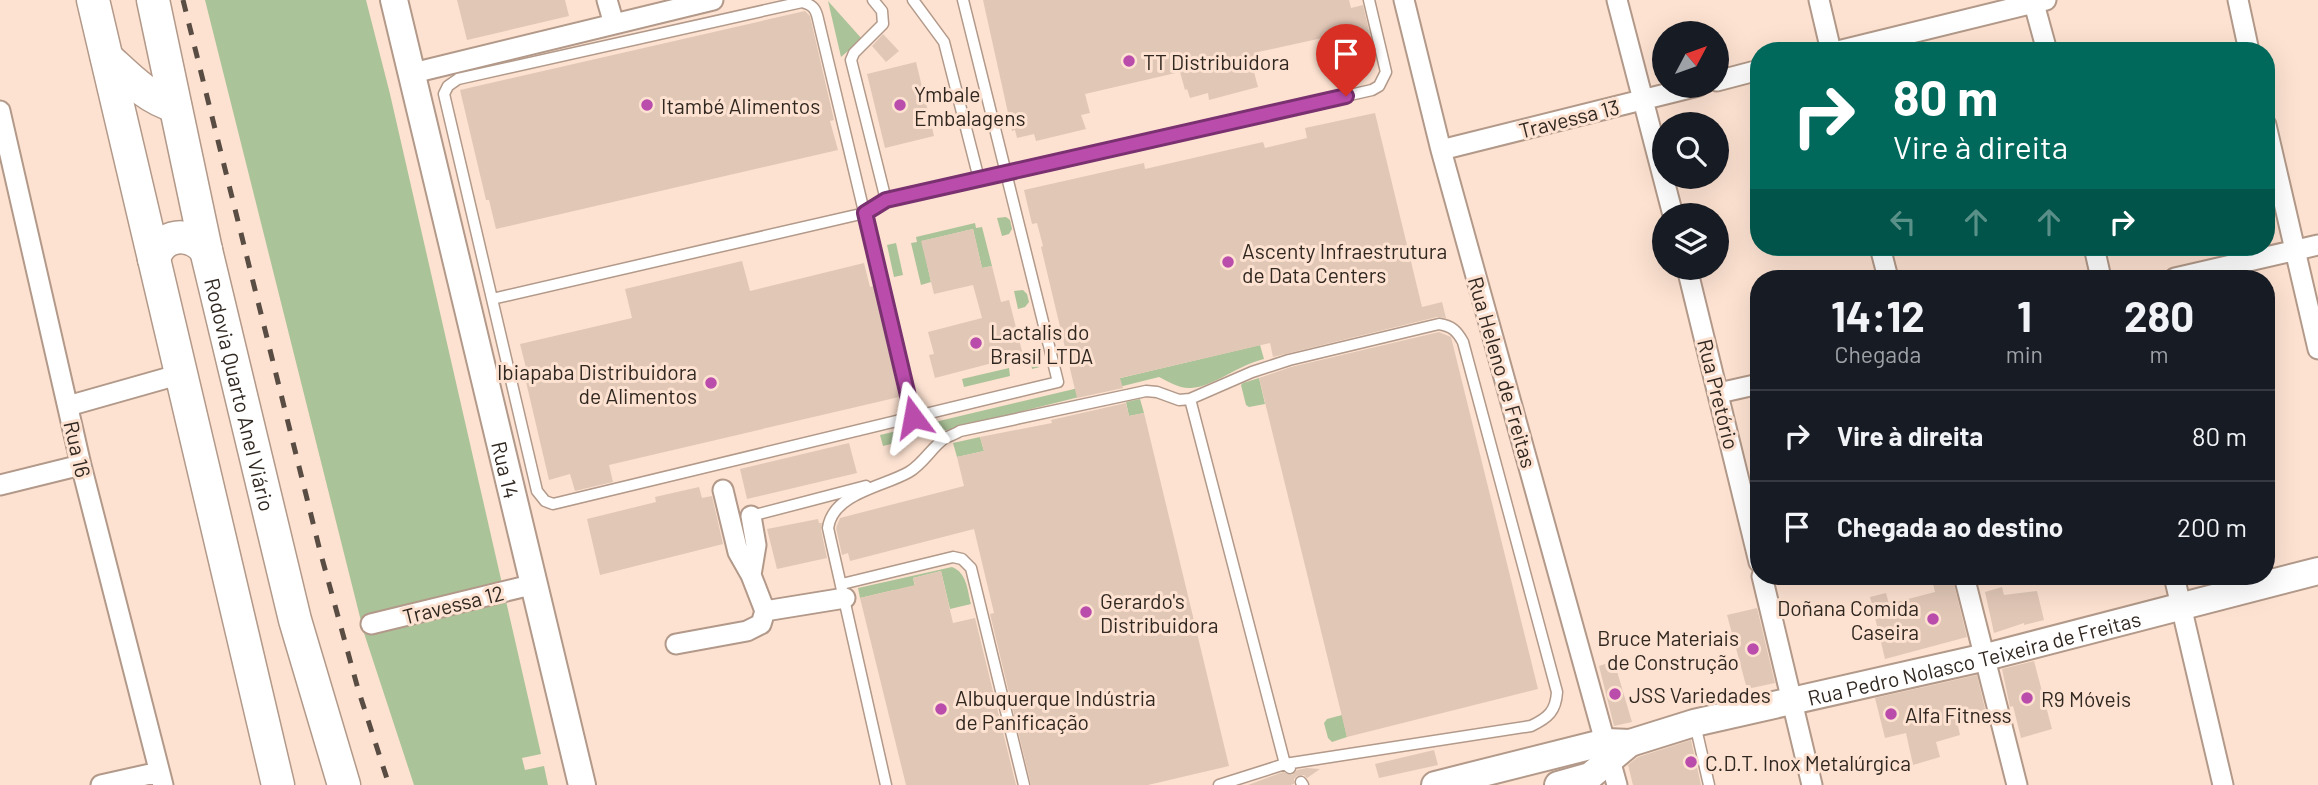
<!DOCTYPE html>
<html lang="pt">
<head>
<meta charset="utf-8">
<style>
  :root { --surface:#171b24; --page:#20242c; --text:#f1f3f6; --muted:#9ea1a6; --line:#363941 }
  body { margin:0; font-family:Barlow,sans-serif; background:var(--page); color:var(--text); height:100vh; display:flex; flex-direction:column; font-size:26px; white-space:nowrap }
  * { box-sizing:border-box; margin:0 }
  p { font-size:23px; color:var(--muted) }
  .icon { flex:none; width:38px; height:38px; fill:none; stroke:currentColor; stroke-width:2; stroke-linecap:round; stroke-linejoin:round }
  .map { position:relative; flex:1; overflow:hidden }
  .side { position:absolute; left:1750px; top:270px; width:525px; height:315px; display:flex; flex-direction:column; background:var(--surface); border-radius:28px; box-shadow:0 7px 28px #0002 }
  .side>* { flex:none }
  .top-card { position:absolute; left:1750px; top:42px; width:525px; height:214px; border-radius:28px; box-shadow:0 7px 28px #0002; background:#00695c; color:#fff; overflow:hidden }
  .needle { width:46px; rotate:49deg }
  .buttons { position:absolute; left:1652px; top:21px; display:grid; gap:14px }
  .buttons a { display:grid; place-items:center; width:77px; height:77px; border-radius:50%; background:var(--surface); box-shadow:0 7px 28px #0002; font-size:35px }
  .pin { position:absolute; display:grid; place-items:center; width:60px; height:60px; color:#fff; margin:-72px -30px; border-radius:50% 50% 50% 0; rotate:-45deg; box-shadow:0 0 7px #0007 }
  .pin .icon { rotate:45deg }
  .me { position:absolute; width:77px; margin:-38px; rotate:347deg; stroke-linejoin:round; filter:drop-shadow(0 0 5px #0008) }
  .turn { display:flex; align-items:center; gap:24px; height:147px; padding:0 28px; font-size:32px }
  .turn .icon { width:91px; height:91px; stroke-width:2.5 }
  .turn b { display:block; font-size:49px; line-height:60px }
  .lanes { display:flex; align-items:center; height:66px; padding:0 28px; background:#0003; justify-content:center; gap:35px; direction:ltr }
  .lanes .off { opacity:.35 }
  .eta { display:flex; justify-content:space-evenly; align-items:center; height:119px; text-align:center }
  .eta b { font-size:42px; font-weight:700; line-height:49px }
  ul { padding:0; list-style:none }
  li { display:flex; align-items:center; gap:21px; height:91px; padding:0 28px; border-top:2px solid var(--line) }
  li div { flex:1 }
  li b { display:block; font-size:26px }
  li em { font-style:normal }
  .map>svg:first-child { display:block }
  .green { fill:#abc398 }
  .building { fill:#e1c7b6 }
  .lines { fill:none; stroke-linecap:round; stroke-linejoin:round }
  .service-casing { stroke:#b29989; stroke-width:13 }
  .minor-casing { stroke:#b29989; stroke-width:23 }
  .secondary-casing { stroke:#b29989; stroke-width:30 }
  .trunk-casing { stroke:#b29989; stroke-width:35 }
  .service { stroke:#fff; stroke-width:10 }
  .minor { stroke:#fff; stroke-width:19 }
  .secondary { stroke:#fff; stroke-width:26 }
  .trunk { stroke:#fff; stroke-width:32 }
  .rail { stroke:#594c43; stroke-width:5; stroke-dasharray:12 12; stroke-linecap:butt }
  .route-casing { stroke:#793170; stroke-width:18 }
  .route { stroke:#ba4cac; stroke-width:12 }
  .poi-dot { fill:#ba4cac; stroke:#fde2d1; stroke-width:2.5 }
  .labels { text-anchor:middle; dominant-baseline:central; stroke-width:6; stroke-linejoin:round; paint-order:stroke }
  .poi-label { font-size:21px; fill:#312821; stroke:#fde2d1; text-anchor:start }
  .street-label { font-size:21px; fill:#312821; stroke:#fde2d1 }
</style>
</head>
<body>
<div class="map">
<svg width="2318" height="785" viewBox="0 0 2318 785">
  <rect width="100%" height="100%" fill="#fde2d1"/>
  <path class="green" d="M205,0H366L390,94L541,754L522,758L525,770L544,766L548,785H414L364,633Z
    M828,1L862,39L841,57Z
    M1006,217L1010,220L1012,229L1009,234L1002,236L997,218Z
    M975,223L976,228L982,227L992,266L982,268L973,229L922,241L931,282L921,285L911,243L917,242L916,237Z
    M896,243L903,275L894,277L887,245Z
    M1023,290L1027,294L1029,302L1025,307L1018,309L1014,291Z
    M1260,345L1264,359C1240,364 1213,387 1191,388C1180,389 1169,382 1159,377L883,446L880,435Z
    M1038,351L1042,354L1043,363L1040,367L1032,369L1029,352Z
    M1009,368L1010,376L964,387L962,379Z
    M1259,378L1265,404L1249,407L1246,405L1241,385L1243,383Z
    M1140,399L1144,413L1129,416L1126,402Z
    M980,437L984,451L957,457L953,443Z
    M952,567C967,573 967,589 971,604L950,609L941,571L913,578L923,620L903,624L894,590L860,598L858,588Z
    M1342,715L1347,737L1332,742L1328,738L1324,723L1327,719Z"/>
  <path class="building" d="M457,0H565L569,16L467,40Z
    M983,0H1349L1351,8L1363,5L1373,48L1359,52L1354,31L1258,52L1263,70L1254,72L1258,87L1209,100L1208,93L1190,98L1187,89L1185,90L1180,72L1085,94L1090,113L1081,115L1086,129L1036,141L1034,134L1017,138L1015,130L1012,131Z
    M805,11L810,16L834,120L830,121L838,150L496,229L489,200H486L460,90Z
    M883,34L899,51L886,62L872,46Z
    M916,62L934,136L885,148L867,74Z
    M1375,113L1422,307L1442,302L1446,318L1437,317L1273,357L1270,343L1120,378L1123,388L1077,398L1041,247L1043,246L1037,223L1032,224L1024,190L1144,163L1145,169L1263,142L1265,148L1307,138L1305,128Z
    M973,229L982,268L992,266L1001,302L1009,300L1023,355L935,378L929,355L934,354L928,332L982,318L973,285L934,294L921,241Z
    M742,261L750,291L864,263L870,287L874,286L899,397L609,465L613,482L575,491L570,474L549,480L523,369L526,368L520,344L632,318L625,289Z
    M1439,332L1451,337L1538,689L1347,737L1259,378L1291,367Z
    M1126,403L1129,416L1144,413L1229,766L1148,785H1031L990,614L994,613L974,529L850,561L848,553L842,555L836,528L840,518L964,486L957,457L984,451L980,437L1052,423L1051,420Z
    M849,443L857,473L747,499L740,469Z
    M699,487L702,498L712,496L723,544L600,575L587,519L656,502L655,497Z
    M818,519L819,523H822L821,530L827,558L777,569L767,529Z
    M941,571L953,623L975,618L1016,785H906L860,598L915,585L913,578Z
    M1931,576H1952L1967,637L1885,659L1870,597L1886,593L1889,604L1935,592Z
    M2002,587L2004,595L2037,591L2044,620L2024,625V623L1994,633L1985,592Z
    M1757,608L1775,683L1747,689L1727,615Z
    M1614,661L1632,722L1614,726L1599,666Z
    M2034,661L2052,729L2021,738L2013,706L2010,707L2002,669Z
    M1977,675L1986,713L1957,721L1960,735L1936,742L1940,757L1913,765L1906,733L1885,738L1875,698Z
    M1691,740L1701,785H1633L1628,765L1638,757Z
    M1434,750L1438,765L1379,778L1375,764Z
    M1307,768L1320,769L1307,778L1304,775L1297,776L1294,779V784L1291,785H1248L1283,772L1292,775L1297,770Z"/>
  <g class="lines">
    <defs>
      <path id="service" d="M873,0L882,11L883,24L854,53L851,60L886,200
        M913,0L944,42L979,179
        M492,299L865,213L886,200L1372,90L1379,86L1386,72L1369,0
        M1190,399L1285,764L1290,768
        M913,417L818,19C816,9 813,5 802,2L458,79L448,86L444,94L537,491L545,501L553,504L1058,382L963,0
        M751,516L866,486
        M842,584L953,557L962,559L971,568L1024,785
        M1695,724L1709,785
        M1301,782L1303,785
        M886,785L828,528C833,493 883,487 909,472C923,464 932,447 945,438C950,436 955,434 960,431L1146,391L1157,392L1179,400L1190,399L1252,372L1289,360L1439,324C1452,326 1457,331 1463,342L1557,692C1556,711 1548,718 1531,726L1285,764L1219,785"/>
      <path id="minor" d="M607,0L614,24
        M1404,0L1441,150L1617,785
        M1617,0L1673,215
        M1819,0L1831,51
        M2033,0L2047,51
        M2238,0L2249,51
        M1838,51L2046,0
        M413,73L713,0
        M1717,81L1759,70
        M0,111L81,465L163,785
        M2266,125L2318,349
        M1441,150L1698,86
        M1880,247L1888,278
        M2094,247L2101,278
        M1687,268L1759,562
        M2175,278L2318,245
        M1719,393L1759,384
        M68,406L181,374
        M0,485L81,465
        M723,490L738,552L751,575L765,611
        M751,516L756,545L751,575
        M1762,576L1812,785
        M1964,576L2017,785
        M2174,576L2223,785
        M371,624L535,584
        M676,644L747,631L761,624L765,611L845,598
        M101,785L159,772"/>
      <g id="secondary">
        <path id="s1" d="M394,0L582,785"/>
        <path id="s2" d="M1435,785L1606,742L1630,743L1694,723L1986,657L2318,571"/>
        <path d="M1558,785L1590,776L1630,743"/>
      </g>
      <g id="trunk">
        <path d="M93,0L278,785"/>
        <path id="s3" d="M153,0L206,250L295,620L344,785"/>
        <path d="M107,58C128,77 147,98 175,106"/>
        <path d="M154,259C161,233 190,231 206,250"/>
      </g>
    </defs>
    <use href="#service" class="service-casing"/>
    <use href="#minor" class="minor-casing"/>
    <use href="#secondary" class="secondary-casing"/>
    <use href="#trunk" class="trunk-casing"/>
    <use href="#service" class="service"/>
    <use href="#minor" class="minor"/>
    <use href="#secondary" class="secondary"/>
    <use href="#trunk" class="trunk"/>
    <path class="rail" d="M183,0L320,551L358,689L389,785"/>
  </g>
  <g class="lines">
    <defs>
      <path id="route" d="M913,417L865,213L886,200L1346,96"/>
    </defs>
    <use href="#route" class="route-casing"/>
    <use href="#route" class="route"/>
  </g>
  <g class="poi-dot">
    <circle cx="1129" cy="61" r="7"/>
    <circle cx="647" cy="105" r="7"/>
    <circle cx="900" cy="105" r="7"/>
    <circle cx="1228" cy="262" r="7"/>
    <circle cx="976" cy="343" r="7"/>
    <circle cx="711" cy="383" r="7"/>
    <circle cx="1086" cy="612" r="7"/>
    <circle cx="1933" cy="619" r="7"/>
    <circle cx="1753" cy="649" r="7"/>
    <circle cx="1615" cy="694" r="7"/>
    <circle cx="2027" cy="698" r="7"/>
    <circle cx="941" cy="709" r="7"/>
    <circle cx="1891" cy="714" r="7"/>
    <circle cx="1691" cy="762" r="7"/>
  </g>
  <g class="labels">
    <g class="poi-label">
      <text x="1143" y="61">TT Distribuidora</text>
      <text x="914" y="93">Ymbale<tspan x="914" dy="24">Embalagens</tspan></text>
      <text x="661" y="105">Itambé Alimentos</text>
      <text x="1242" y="250">Ascenty Infraestrutura<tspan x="1242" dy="24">de Data Centers</tspan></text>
      <text x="990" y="331">Lactalis do<tspan x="990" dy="24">Brasil LTDA</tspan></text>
      <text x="697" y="371" text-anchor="end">Ibiapaba Distribuidora<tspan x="697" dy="24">de Alimentos</tspan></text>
      <text x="1100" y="600">Gerardo's<tspan x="1100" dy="24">Distribuidora</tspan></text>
      <text x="1919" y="607" text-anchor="end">Doñana Comida<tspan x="1919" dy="24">Caseira</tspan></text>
      <text x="1739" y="637" text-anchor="end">Bruce Materiais<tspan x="1739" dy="24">de Construção</tspan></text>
      <text x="1629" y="694">JSS Variedades</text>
      <text x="955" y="697">Albuquerque Indústria<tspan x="955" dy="24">de Panificação</tspan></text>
      <text x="2041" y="698">R9 Móveis</text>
      <text x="1905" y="714">Alfa Fitness</text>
      <text x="1705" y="762">C.D.T. Inox Metalúrgica</text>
    </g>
    <g class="street-label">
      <text transform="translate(1569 118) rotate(-14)">Travessa 13</text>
      <text transform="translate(1503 372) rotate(74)">Rua Heleno de Freitas</text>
      <text stroke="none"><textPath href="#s3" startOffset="404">Rodovia Quarto Anel Viário</textPath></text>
      <text transform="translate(1719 394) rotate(76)">Rua Pretório</text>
      <text transform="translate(78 449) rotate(77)">Rua 16</text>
      <text stroke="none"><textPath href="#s1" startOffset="483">Rua 14</textPath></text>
      <text transform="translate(453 604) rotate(-14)">Travessa 12</text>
      <text stroke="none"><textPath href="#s2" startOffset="555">Rua Pedro Nolasco Teixeira de Freitas</textPath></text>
    </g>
  </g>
</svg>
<div class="buttons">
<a><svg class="needle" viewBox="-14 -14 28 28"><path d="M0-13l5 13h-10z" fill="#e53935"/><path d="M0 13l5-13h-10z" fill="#9ea1a6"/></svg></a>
<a><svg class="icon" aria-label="search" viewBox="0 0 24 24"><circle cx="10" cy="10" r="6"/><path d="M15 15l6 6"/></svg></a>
<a><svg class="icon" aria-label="layers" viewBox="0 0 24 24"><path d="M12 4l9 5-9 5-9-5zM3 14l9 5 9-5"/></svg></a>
</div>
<div class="pin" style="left:1346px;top:96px;background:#d93025"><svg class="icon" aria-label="arrive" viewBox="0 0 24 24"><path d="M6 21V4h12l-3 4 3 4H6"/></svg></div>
<svg class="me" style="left:913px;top:417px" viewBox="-20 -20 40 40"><path d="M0-17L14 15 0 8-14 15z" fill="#ba4cac" stroke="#fff" stroke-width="4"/></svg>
<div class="top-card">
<div class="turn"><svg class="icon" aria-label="right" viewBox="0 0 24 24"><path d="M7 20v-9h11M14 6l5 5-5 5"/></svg><div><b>80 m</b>Vire à direita</div></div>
<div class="lanes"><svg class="icon off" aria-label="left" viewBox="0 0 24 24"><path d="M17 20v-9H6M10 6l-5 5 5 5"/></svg><svg class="icon off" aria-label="ahead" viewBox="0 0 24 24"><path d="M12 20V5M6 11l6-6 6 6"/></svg><svg class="icon off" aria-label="ahead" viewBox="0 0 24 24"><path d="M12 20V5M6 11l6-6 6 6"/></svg><svg class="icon" aria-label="right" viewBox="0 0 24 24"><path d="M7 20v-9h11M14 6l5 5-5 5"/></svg></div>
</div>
<section class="side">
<div class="eta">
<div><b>14:12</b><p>Chegada</p></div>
<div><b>1</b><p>min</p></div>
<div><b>280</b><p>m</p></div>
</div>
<ul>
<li><svg class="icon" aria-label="right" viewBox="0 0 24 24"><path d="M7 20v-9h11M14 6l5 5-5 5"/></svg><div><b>Vire à direita</b></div><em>80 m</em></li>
<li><svg class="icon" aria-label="arrive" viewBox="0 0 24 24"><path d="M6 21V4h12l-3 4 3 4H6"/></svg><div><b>Chegada ao destino</b></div><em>200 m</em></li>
</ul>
</section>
</div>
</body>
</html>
